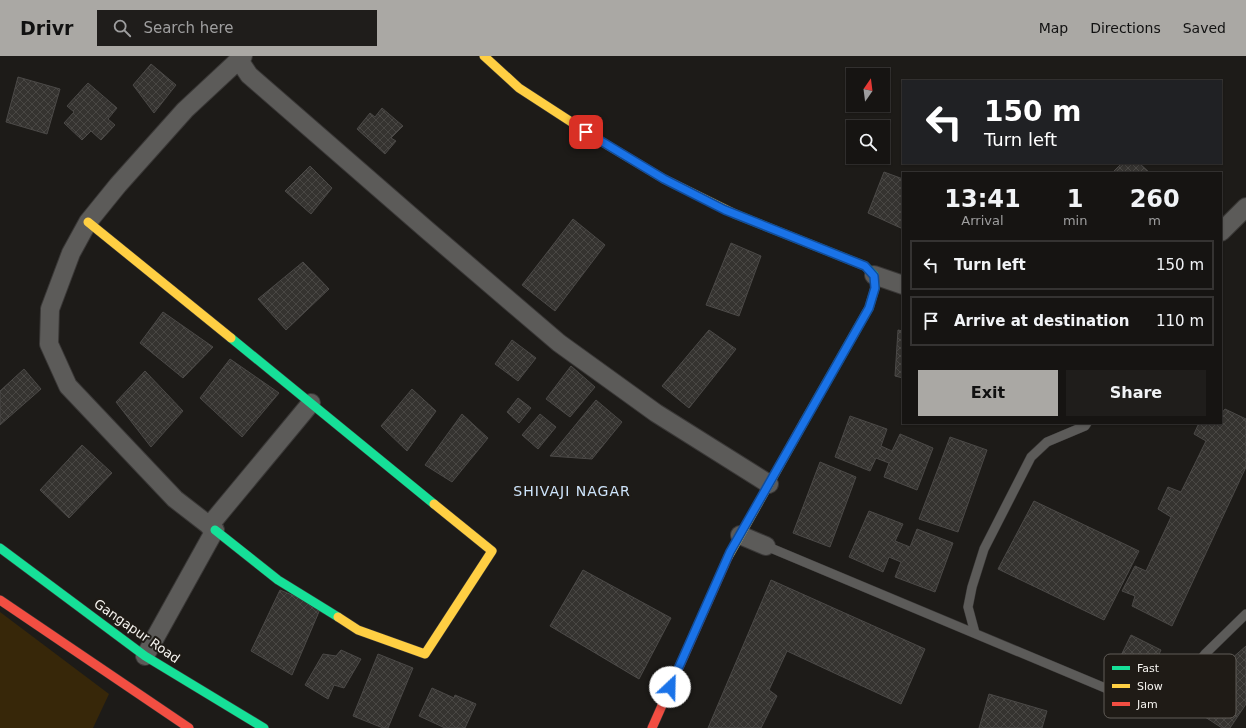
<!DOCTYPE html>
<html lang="en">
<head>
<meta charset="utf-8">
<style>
  :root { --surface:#161412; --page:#1f1d1b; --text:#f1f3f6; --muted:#9e9e9f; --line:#353332; --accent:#aaa8a4 }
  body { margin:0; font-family:"DejaVu Sans",sans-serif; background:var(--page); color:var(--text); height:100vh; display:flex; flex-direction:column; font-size:15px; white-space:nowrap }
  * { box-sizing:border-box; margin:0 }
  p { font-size:13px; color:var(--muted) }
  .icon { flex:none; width:22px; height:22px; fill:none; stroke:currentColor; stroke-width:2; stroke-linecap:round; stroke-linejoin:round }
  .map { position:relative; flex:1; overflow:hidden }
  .details { position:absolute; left:902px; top:116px; width:320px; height:252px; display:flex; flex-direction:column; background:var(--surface); border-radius:0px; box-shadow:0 1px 3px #0004,0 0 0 1px var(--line) }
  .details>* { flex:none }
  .guide { position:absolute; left:902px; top:24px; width:320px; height:84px; border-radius:0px; box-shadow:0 1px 3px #0004,0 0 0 1px var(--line); background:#202124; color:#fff; overflow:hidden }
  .needle { width:26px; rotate:14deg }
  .controls { position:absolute; left:846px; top:12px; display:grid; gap:8px }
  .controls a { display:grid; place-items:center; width:44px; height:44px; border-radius:0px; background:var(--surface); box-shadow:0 1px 3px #0004,0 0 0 1px var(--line); font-size:20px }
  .pin { position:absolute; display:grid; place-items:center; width:34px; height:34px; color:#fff; margin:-17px; border-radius:8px; box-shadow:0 2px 6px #0006 }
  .me { position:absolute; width:44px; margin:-22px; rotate:24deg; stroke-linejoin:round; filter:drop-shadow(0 0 3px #0008) }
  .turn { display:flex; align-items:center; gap:14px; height:84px; padding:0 16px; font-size:18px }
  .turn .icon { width:52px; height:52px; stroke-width:2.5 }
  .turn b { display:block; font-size:28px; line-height:34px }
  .eta { display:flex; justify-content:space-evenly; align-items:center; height:68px; text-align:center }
  .eta b { font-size:24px; font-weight:600; line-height:28px }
  .primary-button { display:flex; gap:8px; margin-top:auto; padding:8px 16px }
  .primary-button a { flex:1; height:46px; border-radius:0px; background:var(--accent); color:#111; font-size:16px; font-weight:600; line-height:46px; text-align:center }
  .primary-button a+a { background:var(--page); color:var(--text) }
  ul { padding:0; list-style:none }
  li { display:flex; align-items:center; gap:12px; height:50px; margin:0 8px 6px; padding:0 8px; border:2px solid var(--line); border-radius:0px }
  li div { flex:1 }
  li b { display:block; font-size:15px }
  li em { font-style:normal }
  header { display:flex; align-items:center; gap:24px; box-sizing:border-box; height:56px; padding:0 20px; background:var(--accent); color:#111 }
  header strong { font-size:19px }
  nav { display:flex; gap:22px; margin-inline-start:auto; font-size:14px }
  .search { width:280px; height:36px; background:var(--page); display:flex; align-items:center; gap:10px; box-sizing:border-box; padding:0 14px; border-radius:0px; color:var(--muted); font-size:15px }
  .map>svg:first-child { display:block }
  .park { fill:#372709 }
  .building { fill:url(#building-cross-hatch); stroke:#4b4947 }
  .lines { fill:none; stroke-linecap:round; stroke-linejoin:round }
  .lane-casing { stroke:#3a3837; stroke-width:10 }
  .street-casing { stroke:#3a3837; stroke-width:20 }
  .fast-casing { stroke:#3a3837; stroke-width:10 }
  .slow-casing { stroke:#3a3837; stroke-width:10 }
  .jam-casing { stroke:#3a3837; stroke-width:10 }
  .lane { stroke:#5c5b59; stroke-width:9 }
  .street { stroke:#5c5b59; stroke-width:18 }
  .fast { stroke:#16e098; stroke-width:9 }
  .slow { stroke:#ffcf43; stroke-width:9 }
  .jam { stroke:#f24e42; stroke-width:9 }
  .route-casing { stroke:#114b97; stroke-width:10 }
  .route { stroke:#1a73e8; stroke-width:7 }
  .labels { text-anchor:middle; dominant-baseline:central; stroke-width:4; stroke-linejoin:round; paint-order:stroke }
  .street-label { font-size:13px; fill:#f6f4f0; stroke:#1f1b16 }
  .neighbourhood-label { font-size:14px; letter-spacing:1px; fill:#cee5fc; stroke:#1f1b16 }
  .key { fill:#1f1b16; stroke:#605c57; stroke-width:1 }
  .key-label { font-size:11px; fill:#f6f4f0 }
</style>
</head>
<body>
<header>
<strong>Drivr</strong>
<div class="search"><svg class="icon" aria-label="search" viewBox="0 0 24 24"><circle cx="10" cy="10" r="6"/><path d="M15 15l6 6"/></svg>Search here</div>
<nav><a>Map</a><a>Directions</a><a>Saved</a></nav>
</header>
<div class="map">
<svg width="1246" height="672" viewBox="0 0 1246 672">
  <defs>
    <pattern id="building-cross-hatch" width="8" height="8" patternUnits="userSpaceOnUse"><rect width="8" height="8" fill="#353330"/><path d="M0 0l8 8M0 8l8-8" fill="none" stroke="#494744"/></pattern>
  </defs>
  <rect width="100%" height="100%" fill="#1d1b18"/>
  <path class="park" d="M0,556L109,638L93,672H0Z"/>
  <path class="building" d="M151,8L176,29L154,57L133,29Z
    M18,21L60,33L47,78L6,66Z
    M88,27L117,52L108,63L115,69L101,84L91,75L82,84L64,67L74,56L67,50Z
    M382,52L403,70L391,82L396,85L385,98L357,73L370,57L375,61Z
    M1122,107H1139L1150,117H1112Z
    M310,110L332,132L311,158L285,135Z
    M884,116L903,123V173L868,157Z
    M573,163L605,189L555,255L522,229Z
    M731,187L761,200L739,260L706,249Z
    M303,206L329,233L286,274L258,243Z
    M163,256L213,291L183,322L140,287Z
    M709,274L736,293L689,352L662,330Z
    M898,274L903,275V322L895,320Z
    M512,284L536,302L518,325L495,308Z
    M230,303L279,337L242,381L200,342Z
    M571,310L595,331L570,361L546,343Z
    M24,313L41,333L0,369V335Z
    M145,315L183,355L151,391L116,346Z
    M412,333L436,355L407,395L381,370Z
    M518,342L531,352L519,367L507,356Z
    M596,344L622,366L592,403L550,400Z
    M1225,353L1246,363V411L1172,570L1132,550L1135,540L1122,535L1135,510L1146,515L1171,461L1158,453L1168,431L1181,436L1206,385L1194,378L1199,367H1221V358Z
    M462,358L488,382L452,426L425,409Z
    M540,358L556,371L538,393L522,379Z
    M850,360L887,373L881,390L892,395L900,378L933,392L917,434L884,421L889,407L876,402L870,415L835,401Z
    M950,381L987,394L958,476L919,463Z
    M82,389L112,417L69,462L40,434Z
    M820,406L856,421L830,491L793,477Z
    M1034,445L1139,495L1104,564L998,513Z
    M869,455L903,468L895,485L910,491L917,473L953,487L935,536L895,521L901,506L889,501L883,516L849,501Z
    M583,514L671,562L639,623L550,570Z
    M771,524L925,593L901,648L787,595L769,634L777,640L761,672H708Z
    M280,534L321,551L292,619L251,595Z
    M1131,579L1161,594L1141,636L1110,622Z
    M1246,590V648L1230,672H1222L1179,644L1196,619L1206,618L1215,604L1223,610Z
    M341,594L361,603L344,632L334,629L328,643L305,629L323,598L336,600Z
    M378,598L413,612L388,672H383L353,660Z
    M432,632L454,642L455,639L476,648L465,672H445L419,660Z
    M989,638L1047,655L1042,672H979Z"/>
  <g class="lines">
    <defs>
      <path id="lane" d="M766,490L1160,655L1205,598L1246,558
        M975,577L968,551L972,531L984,493L1031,401L1047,386L1085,370L1087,367"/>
      <path id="street" d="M239,4L249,19L427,174L559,287L656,357L769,428
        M1221,176L1246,151
        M874,219L903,229
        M209,470L311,347
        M740,479L766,490
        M145,600L215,474L175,443L68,330L49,288L50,253L71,197L88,166L118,129L185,54L243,0"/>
      <path id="fast" d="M735,158L865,210L874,219L875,232L869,252L804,366
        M231,282L434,448
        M215,474L278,524L338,561
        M0,492L145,600L264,672"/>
      <path id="slow" d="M484,0L519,32L599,84L664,123L735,158
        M88,166L231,282
        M728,501L804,366
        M338,561L358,574L425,598L492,495L434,448"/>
      <path id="jam" d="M0,544L189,672
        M652,672L728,501"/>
    </defs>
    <use href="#lane" class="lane-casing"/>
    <use href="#street" class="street-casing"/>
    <use href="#fast" class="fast-casing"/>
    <use href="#slow" class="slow-casing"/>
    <use href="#jam" class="jam-casing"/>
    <use href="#lane" class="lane"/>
    <use href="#street" class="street"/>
    <use href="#fast" class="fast"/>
    <use href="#slow" class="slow"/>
    <use href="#jam" class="jam"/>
  </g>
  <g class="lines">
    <defs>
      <path id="route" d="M586,76L664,123L725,154L865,210L874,220L875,232L869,252L730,496L670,631"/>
    </defs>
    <use href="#route" class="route-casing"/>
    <use href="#route" class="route"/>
  </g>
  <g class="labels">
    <g class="street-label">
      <text transform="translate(137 575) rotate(35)">Gangapur Road</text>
    </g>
    <g class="neighbourhood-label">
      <text x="572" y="435">SHIVAJI NAGAR</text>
    </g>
  </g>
  <rect x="1104" y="598" width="132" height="64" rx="6" class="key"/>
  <rect x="1112" y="610" width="18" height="4" fill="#16e098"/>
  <rect x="1112" y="628" width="18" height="4" fill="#ffcf43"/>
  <rect x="1112" y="646" width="18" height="4" fill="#f24e42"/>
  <g class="key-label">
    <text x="1137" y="616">Fast</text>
    <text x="1137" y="634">Slow</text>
    <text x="1137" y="652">Jam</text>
  </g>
</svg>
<div class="controls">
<a><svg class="needle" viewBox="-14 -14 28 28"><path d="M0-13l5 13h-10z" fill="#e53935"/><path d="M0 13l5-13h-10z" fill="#9e9e9f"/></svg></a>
<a><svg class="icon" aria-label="search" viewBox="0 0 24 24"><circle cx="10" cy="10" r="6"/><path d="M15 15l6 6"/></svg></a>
</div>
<div class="pin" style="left:586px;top:76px;background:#d93025"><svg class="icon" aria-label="arrive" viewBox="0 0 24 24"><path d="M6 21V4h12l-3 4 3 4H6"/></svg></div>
<svg class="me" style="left:670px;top:631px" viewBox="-20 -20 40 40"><circle r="19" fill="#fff"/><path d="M0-13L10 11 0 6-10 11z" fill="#1a73e8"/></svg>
<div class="guide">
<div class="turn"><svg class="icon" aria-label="left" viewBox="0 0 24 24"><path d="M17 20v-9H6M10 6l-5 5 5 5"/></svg><div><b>150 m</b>Turn left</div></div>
</div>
<section class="details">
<div class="eta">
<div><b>13:41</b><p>Arrival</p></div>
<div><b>1</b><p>min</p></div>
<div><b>260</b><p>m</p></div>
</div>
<ul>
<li><svg class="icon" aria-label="left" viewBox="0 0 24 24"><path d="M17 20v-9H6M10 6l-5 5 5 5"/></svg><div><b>Turn left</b></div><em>150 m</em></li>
<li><svg class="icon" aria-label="arrive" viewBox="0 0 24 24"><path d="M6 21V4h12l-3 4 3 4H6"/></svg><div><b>Arrive at destination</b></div><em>110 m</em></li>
</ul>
<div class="primary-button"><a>Exit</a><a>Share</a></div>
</section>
</div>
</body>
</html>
